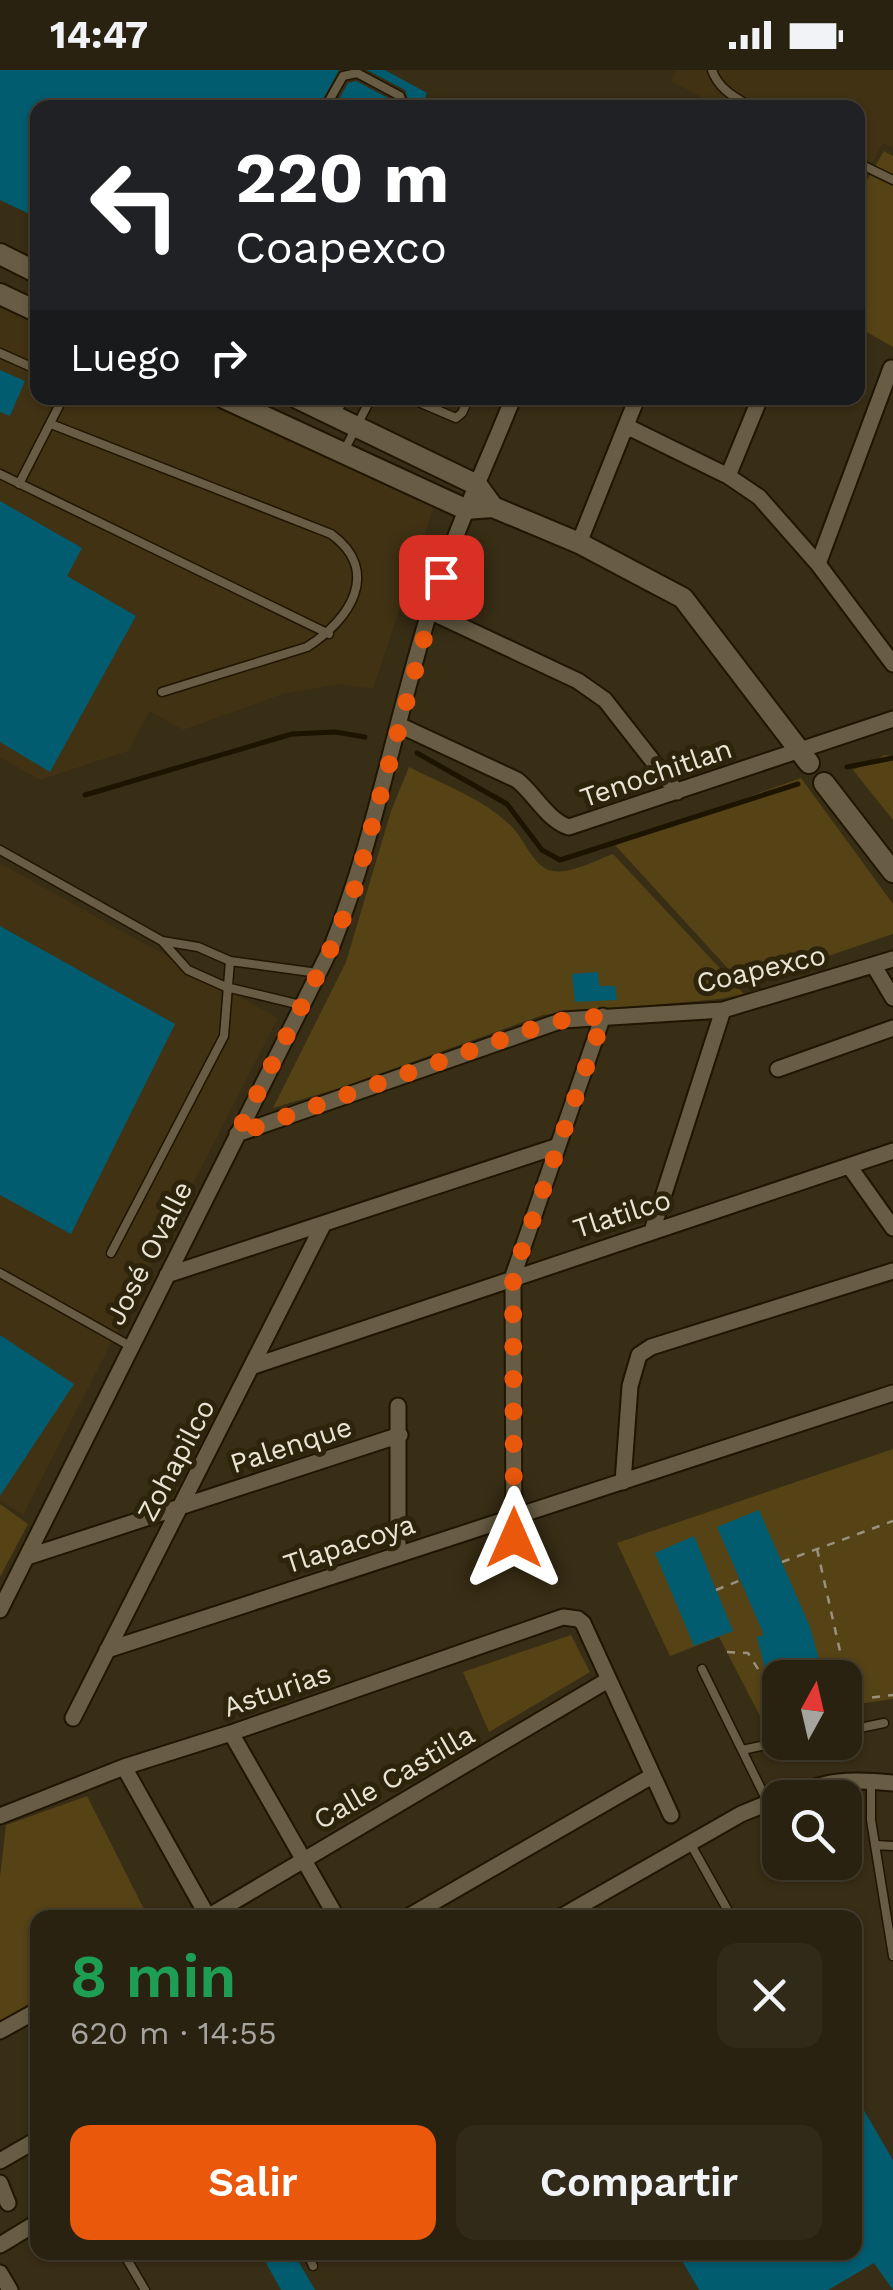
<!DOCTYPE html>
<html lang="es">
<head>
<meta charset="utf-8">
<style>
  :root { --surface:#2a2210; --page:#322a19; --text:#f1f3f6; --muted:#a5a49f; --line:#463f30; --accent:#ea580c }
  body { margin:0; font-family:"Work Sans",sans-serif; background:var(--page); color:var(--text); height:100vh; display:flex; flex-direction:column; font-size:38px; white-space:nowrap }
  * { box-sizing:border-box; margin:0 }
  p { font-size:32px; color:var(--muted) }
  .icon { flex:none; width:55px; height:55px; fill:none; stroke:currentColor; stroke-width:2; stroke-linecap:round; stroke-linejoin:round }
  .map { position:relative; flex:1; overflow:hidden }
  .drawer { position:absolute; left:30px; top:1840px; width:832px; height:350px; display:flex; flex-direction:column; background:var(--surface); border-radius:20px; box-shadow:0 2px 8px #0004,0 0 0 2px var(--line) }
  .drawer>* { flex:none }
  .top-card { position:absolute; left:30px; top:30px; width:835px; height:305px; border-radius:20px; box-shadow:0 2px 8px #0004,0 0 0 2px var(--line); background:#202124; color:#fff; overflow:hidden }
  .needle { width:65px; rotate:8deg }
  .fabs { position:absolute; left:762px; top:1590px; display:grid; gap:20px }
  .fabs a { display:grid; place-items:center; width:100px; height:100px; border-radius:20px; background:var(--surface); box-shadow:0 2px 8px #0004,0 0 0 2px var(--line); font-size:50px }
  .pin { position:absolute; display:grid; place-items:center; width:85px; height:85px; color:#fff; margin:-42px; border-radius:20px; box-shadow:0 5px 15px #0006 }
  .me { position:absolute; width:110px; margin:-55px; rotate:0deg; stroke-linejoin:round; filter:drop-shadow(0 0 8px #0008) }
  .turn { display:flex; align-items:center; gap:35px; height:210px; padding:0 40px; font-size:45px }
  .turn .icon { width:130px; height:130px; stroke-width:2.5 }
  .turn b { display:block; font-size:70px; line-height:85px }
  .then { display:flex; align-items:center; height:95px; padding:0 40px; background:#0003; gap:20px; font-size:38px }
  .round { display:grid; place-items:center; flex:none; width:105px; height:105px; border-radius:20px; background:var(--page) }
  .overview { display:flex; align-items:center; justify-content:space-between; height:170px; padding:0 40px }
  h1 { font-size:60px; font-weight:600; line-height:75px; color:#1e9e55 }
  .action { display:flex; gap:20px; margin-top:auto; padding:20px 40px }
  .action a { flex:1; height:115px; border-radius:20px; background:var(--accent); color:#fff; font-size:40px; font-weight:600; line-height:115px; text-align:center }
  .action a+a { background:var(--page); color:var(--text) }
  .status { display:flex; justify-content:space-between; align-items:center; height:70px; padding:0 50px; background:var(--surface); direction:ltr }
  .status svg { height:28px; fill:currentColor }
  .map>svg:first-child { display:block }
  .built { fill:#403213 }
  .green { fill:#554316 }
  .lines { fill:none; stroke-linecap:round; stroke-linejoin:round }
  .stream { stroke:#1d1400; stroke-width:5 }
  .building { fill:#015c6f }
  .lane-casing { stroke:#1f1500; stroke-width:11 }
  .street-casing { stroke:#1f1500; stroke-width:19 }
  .secondary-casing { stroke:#1f1500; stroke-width:24 }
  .path { stroke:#99917e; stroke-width:2.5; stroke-dasharray:8 8; stroke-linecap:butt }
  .lane { stroke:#685d44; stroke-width:8 }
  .street { stroke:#685d44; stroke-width:15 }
  .secondary { stroke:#685d44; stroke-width:20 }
  .route { stroke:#ea580c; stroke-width:18; stroke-dasharray:0 32.4 }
  .labels { text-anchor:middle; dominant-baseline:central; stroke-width:10; stroke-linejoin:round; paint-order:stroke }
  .street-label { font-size:28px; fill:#eae4d5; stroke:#2d240b }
</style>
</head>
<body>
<div class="status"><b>14:47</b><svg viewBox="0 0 49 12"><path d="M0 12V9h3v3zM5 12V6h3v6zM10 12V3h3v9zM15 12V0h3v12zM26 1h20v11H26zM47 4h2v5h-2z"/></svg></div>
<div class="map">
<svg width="893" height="2220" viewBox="0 0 893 2220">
  <rect width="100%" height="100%" fill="#382d15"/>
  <path class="built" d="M677,0H893V78L883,73L862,112L858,110V38L721,37L670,11Z
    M0,236L37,253L38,328H199L434,436L373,619L340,614L283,624L183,660L150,641L128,681L40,710L0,687Z
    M0,793L278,948L23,1445L0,1430Z"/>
  <path class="green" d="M884,81L893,86V277L858,257V125Z
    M885,685L893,686V750L853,700Z
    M409,697C444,715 484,729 511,756C525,769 533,798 553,801C572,804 596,790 613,784L744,924L719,929L543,945L340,1018L273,1038L346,892L391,741Z
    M801,708L893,834V864L743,915L615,775Z
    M893,1379V1629L845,1636V1608H780V1646L761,1648L719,1567L670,1586L617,1473Z
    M0,1434L28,1454L0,1507Z
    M571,1565L590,1602L489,1662L463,1602Z
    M87,1726L148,1847L38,1848L37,1929L0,1952V1807L6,1755Z"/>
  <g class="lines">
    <path class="stream" d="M417,683L507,734L542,780L560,790L798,714
      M847,697L893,688
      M85,725L292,664L335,662L365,667"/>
  </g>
  <path class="building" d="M0,0H339L318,38H38V148L0,130Z
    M367,0H385L427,23L421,38H411L405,20Z
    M356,11L394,31L396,38H334L348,13Z
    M0,300L25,311L10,346L0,342Z
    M0,431L82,478L67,506L136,546L50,702L0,672Z
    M0,856L175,954L71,1164L0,1125Z
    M598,902L599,916H615L617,930L575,932L572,904Z
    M0,1265L74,1314L0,1426Z
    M759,1440L810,1557L820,1593L767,1607L757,1567L764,1565L717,1457Z
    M694,1466L733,1561L694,1576L655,1483Z
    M855,2025L893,2090V2220L874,2193L828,2220H699L677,2182H855Z
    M260,2182H293L315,2220H281Z"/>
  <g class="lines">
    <defs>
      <path id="lane" d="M712,0C718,19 736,28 753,38
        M325,38L343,6L357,3L400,26L404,38
        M858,93L893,110
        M0,283L38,300
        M409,328L456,348L462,343L469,328
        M335,346L344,328
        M51,354L331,464C382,501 350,550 307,577L162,622
        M344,381L371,328
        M0,404L329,564
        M19,414L63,328
        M0,780L162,871L188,900L226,917L301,935
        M162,871L198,877L230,891L318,903
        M111,1183L224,966L230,891
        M0,1203L130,1276
        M702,1599L768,1733
        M845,1661L884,1653
        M742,1680L780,1672
        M871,1711V1750L893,1886
        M690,1773L732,1848
        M875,1775L893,1776
        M114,2182L125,2186L130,2182
        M307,2182L313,2196
        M125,2186L145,2220"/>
      <path id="street" d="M626,356L728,406L759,427L818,494L893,594
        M728,406L760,328
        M579,473L637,328
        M818,494L891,298
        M429,541L578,611L605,630L677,722
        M399,655L517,710C534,723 548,751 569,757L893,649
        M874,896L893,928
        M778,999L893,958
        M237,1064L563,950L723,940L893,889
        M849,1096L893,1158
        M652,1161L723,940
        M167,1205L558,1076
        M254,1296L893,1081
        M398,1336V1484
        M623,1412L630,1316L639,1285L651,1277L893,1201
        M27,1487L400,1365
        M514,1488L513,1206L603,946
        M0,1540L332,876C375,767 395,652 430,540C452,467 485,398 513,328
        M107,1580L893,1323
        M73,1648L323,1155
        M231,1663L337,1848
        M124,1697L208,1847
        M782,1728C827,1711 846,1708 893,1713
        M0,1746L124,1697L231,1663L563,1547L578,1549L583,1553L671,1745
        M206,1848L608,1610
        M406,1848L652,1706
        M559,1848L741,1744L780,1728
        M0,1961L38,1940
        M0,2091L38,2069
        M0,2113L8,2133
        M0,2175L38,2152
        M0,2203L10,2220"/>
      <path id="secondary" d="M0,184L38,203
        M0,224L38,242
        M224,328L465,439L493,437L579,473L683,528L809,693
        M297,328L477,415L493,437
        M824,713L893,802"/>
    </defs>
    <use href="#lane" class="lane-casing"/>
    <use href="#street" class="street-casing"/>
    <use href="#secondary" class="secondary-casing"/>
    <path class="path" d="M817,1479L851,1630L893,1625
      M782,1492L893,1451
      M716,1520L741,1510
      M727,1582L748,1583L775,1626L780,1625"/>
    <use href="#lane" class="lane"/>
    <use href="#street" class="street"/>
    <use href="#secondary" class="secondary"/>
  </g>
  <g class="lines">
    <path class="route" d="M441,507L354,821L332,876L237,1064L529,960L564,950L604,946L513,1206L514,1468"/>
  </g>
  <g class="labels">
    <g class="street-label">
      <text transform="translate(656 703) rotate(-19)">Tenochitlan</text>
      <text transform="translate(761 899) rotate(-13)">Coapexco</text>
      <text transform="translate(622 1144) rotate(-18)">Tlatilco</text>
      <text transform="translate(149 1183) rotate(-63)">José Ovalle</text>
      <text transform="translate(291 1375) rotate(-18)">Palenque</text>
      <text transform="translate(176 1390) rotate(-62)">Zohapilco</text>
      <text transform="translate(349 1474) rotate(-18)">Tlapacoya</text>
      <text transform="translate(277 1620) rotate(-19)">Asturias</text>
      <text transform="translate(394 1707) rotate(-30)">Calle Castilla</text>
    </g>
  </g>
</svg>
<div class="fabs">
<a><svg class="needle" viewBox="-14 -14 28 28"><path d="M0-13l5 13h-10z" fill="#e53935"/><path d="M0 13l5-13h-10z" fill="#a5a49f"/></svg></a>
<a><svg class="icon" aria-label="search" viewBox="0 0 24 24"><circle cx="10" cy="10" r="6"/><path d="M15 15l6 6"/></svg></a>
</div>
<div class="pin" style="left:441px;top:507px;background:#d93025"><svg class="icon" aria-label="arrive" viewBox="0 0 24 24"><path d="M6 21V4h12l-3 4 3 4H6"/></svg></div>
<svg class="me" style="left:514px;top:1468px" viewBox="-20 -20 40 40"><path d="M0-17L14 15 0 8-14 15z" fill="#ea580c" stroke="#fff" stroke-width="4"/></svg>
<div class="top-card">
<div class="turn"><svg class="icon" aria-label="left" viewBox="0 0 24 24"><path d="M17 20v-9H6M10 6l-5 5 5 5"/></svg><div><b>220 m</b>Coapexco</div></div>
<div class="then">Luego<svg class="icon" aria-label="right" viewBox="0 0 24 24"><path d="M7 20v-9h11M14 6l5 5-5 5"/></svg></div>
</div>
<section class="drawer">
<div class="overview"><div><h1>8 min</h1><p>620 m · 14:55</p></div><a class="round"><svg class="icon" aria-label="close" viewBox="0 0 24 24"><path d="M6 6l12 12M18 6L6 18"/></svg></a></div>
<div class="action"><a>Salir</a><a>Compartir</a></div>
</section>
</div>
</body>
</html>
